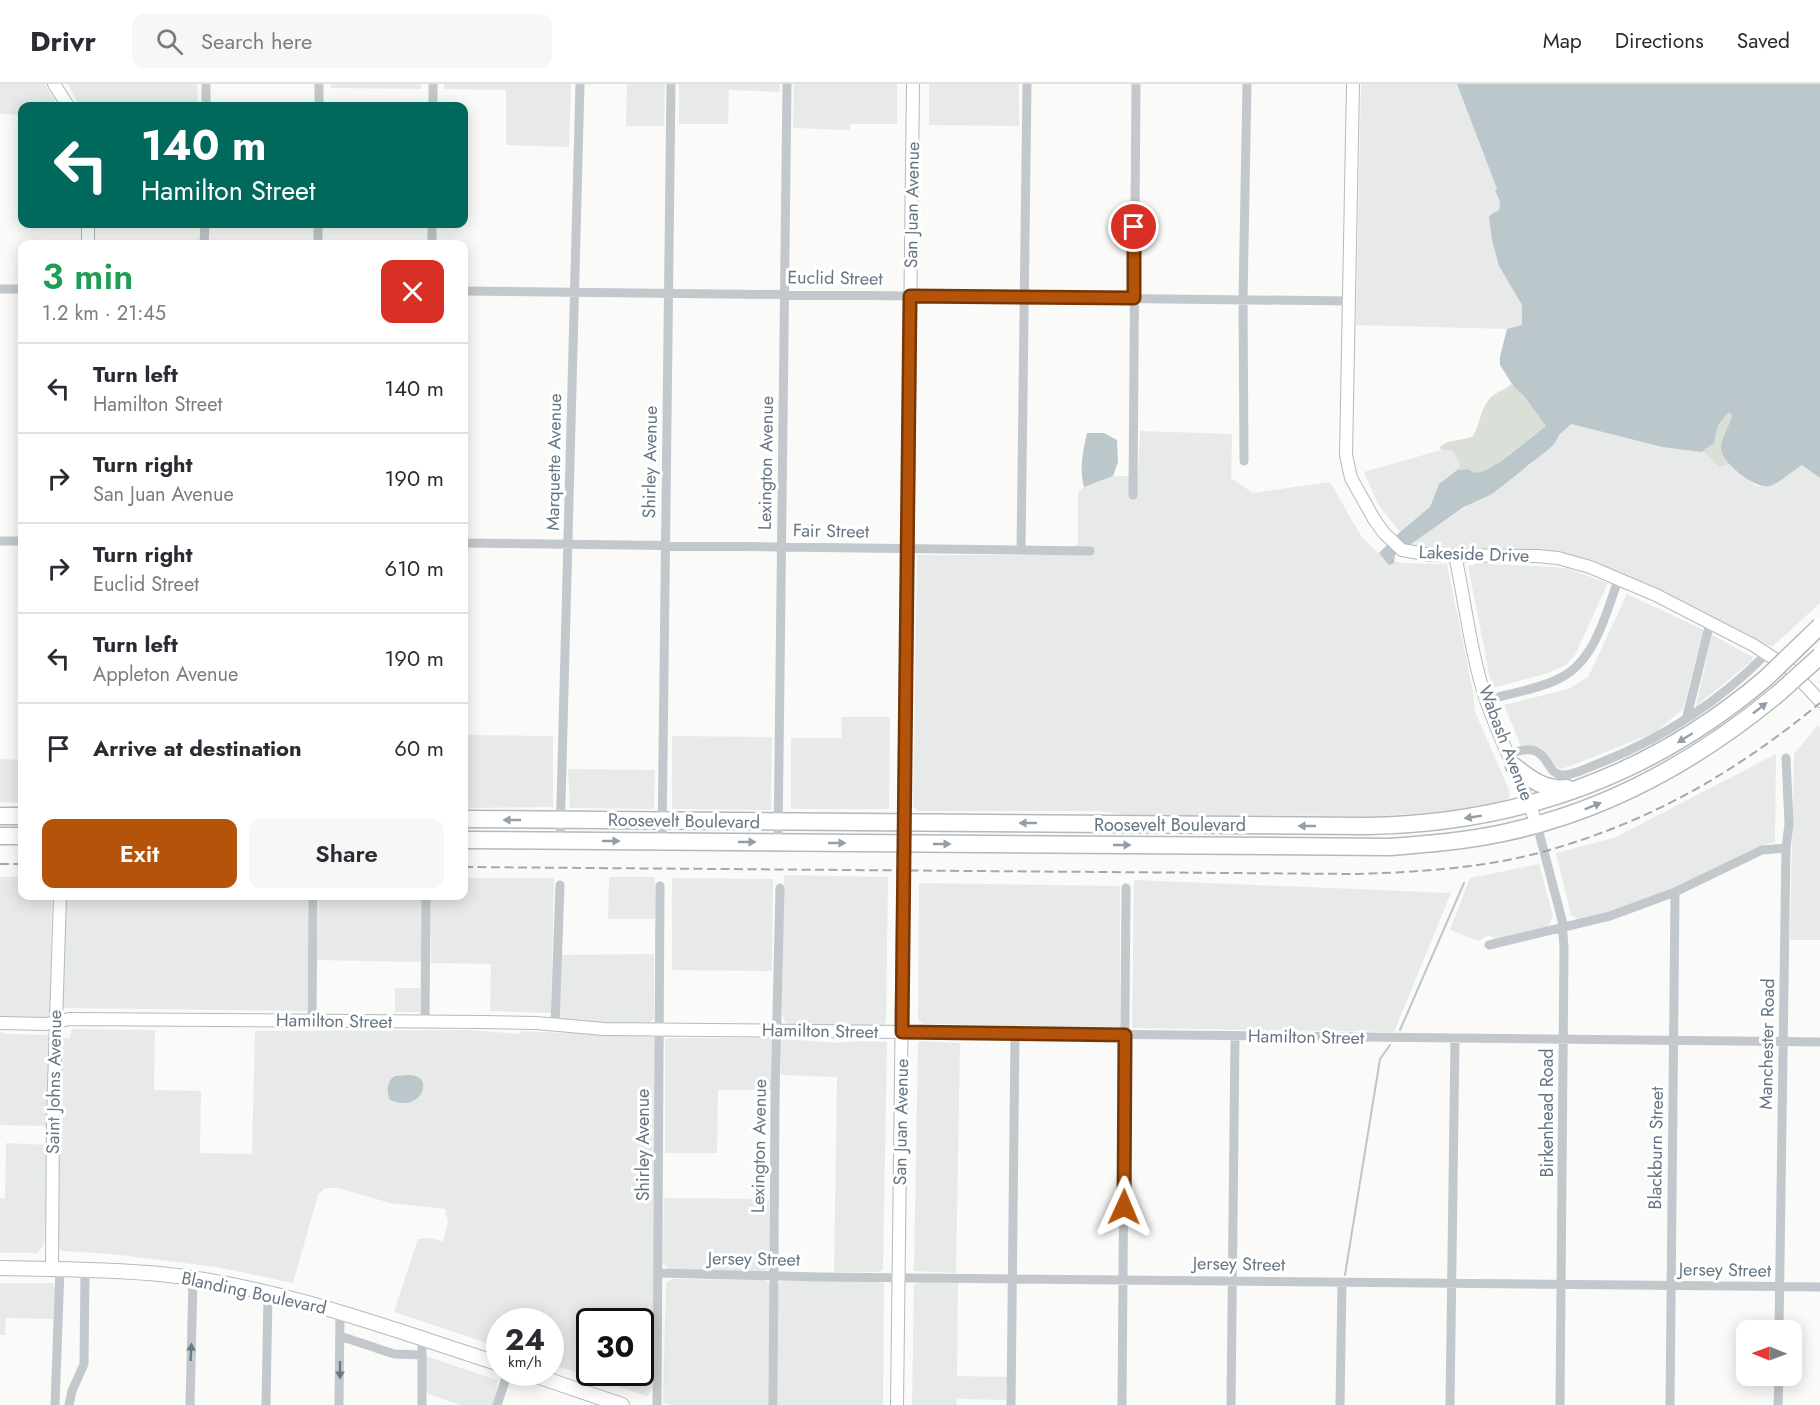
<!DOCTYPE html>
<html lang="en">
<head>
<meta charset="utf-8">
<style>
  :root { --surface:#fff; --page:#f7f7f7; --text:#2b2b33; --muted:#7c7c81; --line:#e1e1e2; --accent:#b45309 }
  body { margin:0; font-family:Jost,sans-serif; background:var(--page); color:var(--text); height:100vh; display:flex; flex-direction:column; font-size:22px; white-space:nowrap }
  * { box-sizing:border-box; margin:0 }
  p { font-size:20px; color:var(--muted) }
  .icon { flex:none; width:33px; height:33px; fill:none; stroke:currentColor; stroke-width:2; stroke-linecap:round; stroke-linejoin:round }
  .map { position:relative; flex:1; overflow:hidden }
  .drawer { position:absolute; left:18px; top:156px; width:450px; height:660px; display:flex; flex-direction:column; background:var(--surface); border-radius:12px; box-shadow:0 3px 15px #0003 }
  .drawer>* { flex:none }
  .guide { position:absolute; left:18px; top:18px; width:450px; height:126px; border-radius:12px; box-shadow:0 3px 15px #0003; background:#00695c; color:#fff; overflow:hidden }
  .needle { width:39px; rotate:271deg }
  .fabs { position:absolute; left:1736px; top:1236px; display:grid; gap:12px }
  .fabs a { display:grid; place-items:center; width:66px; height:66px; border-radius:12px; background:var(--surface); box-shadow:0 3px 15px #0003; font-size:30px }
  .speed { position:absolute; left:486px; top:1224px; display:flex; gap:12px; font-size:30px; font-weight:700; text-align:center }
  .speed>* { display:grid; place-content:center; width:78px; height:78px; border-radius:50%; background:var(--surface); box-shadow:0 3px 15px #0003; line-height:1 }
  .speed small { font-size:15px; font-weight:400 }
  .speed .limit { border:3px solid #111; border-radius:9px; background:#fff; color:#111 }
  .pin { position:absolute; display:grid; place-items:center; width:51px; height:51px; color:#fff; margin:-26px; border:3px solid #fff; border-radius:50%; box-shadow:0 2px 6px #0007 }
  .me { position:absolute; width:66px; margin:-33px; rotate:1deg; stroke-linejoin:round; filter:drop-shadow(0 0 4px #0008) }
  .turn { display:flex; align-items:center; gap:21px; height:126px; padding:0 24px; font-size:27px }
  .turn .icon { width:78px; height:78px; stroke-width:2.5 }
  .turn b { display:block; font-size:42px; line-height:51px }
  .round { display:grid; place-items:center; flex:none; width:63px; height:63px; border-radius:12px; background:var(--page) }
  .head { display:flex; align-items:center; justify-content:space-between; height:102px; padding:0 24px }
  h1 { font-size:36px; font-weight:600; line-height:45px; color:#1e9e55 }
  .button { display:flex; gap:12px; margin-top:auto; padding:12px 24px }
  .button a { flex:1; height:69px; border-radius:12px; background:var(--accent); color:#fff; font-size:24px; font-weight:600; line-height:69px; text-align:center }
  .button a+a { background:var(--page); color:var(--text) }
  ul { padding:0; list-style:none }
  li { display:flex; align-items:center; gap:18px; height:90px; padding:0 24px; border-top:2px solid var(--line) }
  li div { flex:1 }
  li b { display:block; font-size:22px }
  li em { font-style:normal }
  header { display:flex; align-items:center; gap:36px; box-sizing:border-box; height:84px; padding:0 30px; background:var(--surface); border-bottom:2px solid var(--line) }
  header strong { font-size:28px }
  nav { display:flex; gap:33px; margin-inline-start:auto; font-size:21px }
  .search { width:420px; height:54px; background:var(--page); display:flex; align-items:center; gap:15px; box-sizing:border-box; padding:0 21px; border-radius:12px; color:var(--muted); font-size:22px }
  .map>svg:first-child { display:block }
  .built { fill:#e8e9e9; fill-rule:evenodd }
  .green { fill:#dadfd7 }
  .water { fill:#bbc7cb }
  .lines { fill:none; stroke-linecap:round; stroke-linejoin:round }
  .stream { stroke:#bbc7cb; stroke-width:2 }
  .secondary-casing { stroke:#b3babf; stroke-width:14 }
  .primary-casing { stroke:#b5babe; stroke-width:16 }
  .highway-casing { stroke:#b4b9bd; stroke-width:19 }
  .street { stroke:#c3c8cc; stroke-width:9 }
  .secondary { stroke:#fff; stroke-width:12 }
  .primary { stroke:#fff; stroke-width:14 }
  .highway { stroke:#fff; stroke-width:16 }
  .rail { stroke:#a2aab0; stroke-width:2; stroke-dasharray:9 4.5; stroke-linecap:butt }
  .highway-bridge-casing { stroke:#b4b9bd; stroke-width:19; stroke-linecap:butt }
  .highway-bridge { stroke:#fff; stroke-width:16 }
  .oneway { fill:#939fa8 }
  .oneway2 { fill:#6a7a87 }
  .route-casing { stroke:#753606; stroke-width:15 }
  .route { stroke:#b45309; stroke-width:10 }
  .labels { text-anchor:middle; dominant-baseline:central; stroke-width:6; stroke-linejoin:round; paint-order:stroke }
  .street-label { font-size:18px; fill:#657683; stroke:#fff }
</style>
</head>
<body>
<header>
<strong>Drivr</strong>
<div class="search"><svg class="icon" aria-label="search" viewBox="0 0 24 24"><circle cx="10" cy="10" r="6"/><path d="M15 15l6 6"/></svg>Search here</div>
<nav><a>Map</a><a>Directions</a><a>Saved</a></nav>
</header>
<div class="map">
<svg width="1820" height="1321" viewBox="0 0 1820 1321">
  <rect width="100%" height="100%" fill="#fafaf8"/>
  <path class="built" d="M0,0H45L58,22H22V31L0,30Z
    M68,0H197L198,22H79Z
    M331,0H421V5L331,4Z
    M444,0H571L569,63L506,61V6L444,5Z
    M627,0H665L664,42H626Z
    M679,0H780V8L729,6L728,40H679Z
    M794,0H897V40H850V46L793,44Z
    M929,0H1019V42L929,41Z
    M1361,0H1457L1497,105L1495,106L1500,118L1499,126L1493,129L1499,182L1522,221V242L1507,245L1356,241Z
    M1571,340L1662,363L1704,368L1720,384L1724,381H1731L1757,402L1772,401L1802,381L1820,394V519L1772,563L1589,475L1549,466L1420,464L1409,460L1529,382L1555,359L1559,351Z
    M1140,347L1232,350L1231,394L1253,409L1330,398L1361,452L1377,468L1389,476L1402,479L1447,480L1473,608L1475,628L1510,708L1509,714L1503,718L1443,728L1379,732L1128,731L1099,727H917L913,722L917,471H1068L1078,459V408L1084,403L1113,392H1138Z
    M1441,366L1453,367L1460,381L1457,386L1439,400L1430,423L1400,448L1379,422L1364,388Z
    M1480,479L1566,484L1608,499L1575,571L1566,581L1548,589L1492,604L1468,482Z
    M1627,510L1704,546L1683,625L1654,649L1562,685L1553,682L1542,664L1521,662L1504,621L1568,605L1588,593Z
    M1712,551L1753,573L1752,577L1696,622Z
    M841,633H890L889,725H791V654H842Z
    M1818,641L1820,644V856H1790L1794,670Z
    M464,651L553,652V723L464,724Z
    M672,652L772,653L771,726L672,725Z
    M1776,670L1775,758L1763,761L1667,808L1619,825L1578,835L1571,831L1556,769L1614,754Z
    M0,675L22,676V719L0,718Z
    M568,685L655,686L654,725L570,724Z
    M1539,780L1553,832L1548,843L1499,857L1489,851L1478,857L1450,846L1470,794Z
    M784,791L888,793L886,937L882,944L793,942L785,938L782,930Z
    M0,793H22V812H52L50,934H0Z
    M609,793H655V835H608Z
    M464,794H554L551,929L490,927L491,880L431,879L430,812H464Z
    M672,794L773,795L772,887L672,886Z
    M1134,796L1451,809L1394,948L1132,944Z
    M919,799L1120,802V943L924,940L918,936Z
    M65,812H309L307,927L61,924Z
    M319,812H423V878L317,876Z
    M654,870V934L648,941L567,937L560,933L558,928L560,871Z
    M395,904H420V928H395Z
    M72,945L155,946L154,1006L201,1007L200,1069L252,1070L255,947L472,946L520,950L522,947L655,953L656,1070L652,1305L647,1312L551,1280L550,1238H500L499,1263L394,1228L418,1155L432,1154L443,1158L448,1138L445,1125L390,1119L338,1104H325L318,1111L293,1199L217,1183L111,1170L62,1167L58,1162L61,954H70ZM590,1238H640V1288H590Z
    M0,948L7,950L49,951L48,1042L0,1041Z
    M668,954H770L772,957L771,1006H718L717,1069H665V956Z
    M784,955L837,959L859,957L887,958L883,1185L879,1188H834L837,993L781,991V958Z
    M918,957L960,959L956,1189L914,1187Z
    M6,1059L49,1061L44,1161L37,1169H0V1114H5Z
    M664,1114L769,1115L770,1183L760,1189L669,1186L663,1179Z
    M672,1195L765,1196L770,1201L769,1321H670L663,1319L666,1199Z
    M781,1197H875L884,1200L883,1321H778V1201Z
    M922,1198L958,1199L957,1292L1007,1293L1006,1316L957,1315L956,1321H912L914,1201Z
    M0,1199H53L56,1208L55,1235L6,1234L5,1251H0Z
    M426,1272L497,1296V1308L494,1321H460L426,1309Z"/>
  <path class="green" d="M1511,300L1523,311L1546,342C1532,352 1494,385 1480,389C1475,390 1472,388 1468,385L1457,386L1460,381L1453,367L1441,366L1440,363C1448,355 1463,357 1473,352C1480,340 1481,323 1491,313C1497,307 1505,307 1511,300Z
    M1729,328L1732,331L1728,345L1725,374L1731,381H1724L1720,384L1704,368H1701L1714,358L1718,341Z"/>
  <path class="water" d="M1457,0H1820V394L1802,381C1792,387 1780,399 1769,402C1755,405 1720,378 1721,363C1722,352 1730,342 1732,331L1729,328L1718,341L1714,359L1701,368L1662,363L1571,340L1559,351L1555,359L1549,365L1492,410L1464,423L1395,471L1394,479L1389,481L1379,469L1400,448L1430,423L1439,400L1457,386L1468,385C1472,388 1476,390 1481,388C1496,384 1531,353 1546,342L1523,311L1514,303L1500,281V273L1507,245L1522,241V221L1499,182L1492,156L1489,133L1493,129L1499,126L1500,118L1495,106L1497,105Z
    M1087,349H1104L1117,356L1118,378L1113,392L1084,403C1079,385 1083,367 1087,349Z
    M395,992C401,992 409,990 415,992C433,996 420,1029 390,1016C386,1009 387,996 395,992Z"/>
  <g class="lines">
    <path class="stream" d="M1400,946L1464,799
      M1345,1191L1380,975L1390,961"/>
    <defs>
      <path id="secondary" d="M54,0L68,22
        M1353,0L1346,371L1351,394L1374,435L1384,449L1402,466L1431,471L1537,472L1558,474L1590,483L1656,511L1753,561L1789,584L1820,617
        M88,160V140
        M1455,471C1465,518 1471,571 1486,616C1501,659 1522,698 1537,741
        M0,939L46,940L69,935L484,938L536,939L604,945L902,948
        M52,1185L53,1034L60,812
        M897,1321L913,0"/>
      <path id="primary" d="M0,1184C53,1185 107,1185 160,1190C277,1202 388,1244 500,1280
        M525,1288L622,1321"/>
      <path id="highway" d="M1514,682C1530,695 1546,707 1567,704
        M0,732H22
        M464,735L1365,742C1517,740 1650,693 1766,594
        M0,752H22
        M464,756L1390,763C1428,760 1466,757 1503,749C1607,727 1700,675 1780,608"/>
    </defs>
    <use href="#secondary" class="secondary-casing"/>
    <use href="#primary" class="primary-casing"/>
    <use href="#highway" class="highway-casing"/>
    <path class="street" d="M206,22V0
      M319,22V0
      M433,22V0
      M204,160L205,140
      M318,160V140
      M432,160V140
      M0,205H22
      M464,207L1349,217
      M1244,377L1243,216L1247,0
      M1133,411L1136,0
      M0,457H22
      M464,459L1090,467
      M1021,466L1027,0
      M1486,616C1508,610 1543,604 1562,593C1596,575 1606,528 1619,494
      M1687,632L1710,539
      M1509,670C1554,653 1541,693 1565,691C1577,690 1589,683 1600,679C1661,655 1721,617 1767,569
      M1537,741L1562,836L1564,864L1560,1321
      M560,757L580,0
      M662,757L671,0
      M778,758L787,0
      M1489,861L1610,832L1675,808L1762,766L1786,764
      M312,936L313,812
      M425,938L426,817
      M555,941L560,801
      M902,948L1820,958
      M658,1189L819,1193L1820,1203
      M1779,1246L1786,764L1789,740L1786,674
      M340,1252L394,1270L422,1271
      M55,1321L60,1185
      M69,1321L72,1307L84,1280L85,1186
      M190,1321L193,1195
      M266,1321L268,1209
      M339,1321L340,1227
      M422,1321V1255
      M497,1321L508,1288
      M657,1321L660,802
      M773,1321L775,1015L780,804
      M1011,1321L1015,949
      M1122,1321L1126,804
      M1231,1321L1235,952
      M1340,1321L1342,1198
      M1450,1321L1455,954
      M1670,1321L1675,808
      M1778,1321L1779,1292"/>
    <use href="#secondary" class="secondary"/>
    <use href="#primary" class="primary"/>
    <use href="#highway" class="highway"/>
    <path class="rail" d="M0,780H22
      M464,783L1356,790C1420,788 1485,784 1546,767C1652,737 1736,688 1820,619"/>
    <defs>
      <path id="highway-bridge" d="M1766,594L1820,542
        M1780,608L1820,572"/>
    </defs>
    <use href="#highway-bridge" class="highway-bridge-casing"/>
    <use href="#highway-bridge" class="highway-bridge"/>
  </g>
  <defs><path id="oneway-solid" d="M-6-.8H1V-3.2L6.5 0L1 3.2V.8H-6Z" transform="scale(1.5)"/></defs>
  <g class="oneway">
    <use href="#oneway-solid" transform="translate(1760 624) rotate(-38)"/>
    <use href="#oneway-solid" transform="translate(1685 654) rotate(148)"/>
    <use href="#oneway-solid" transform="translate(1593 722) rotate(-22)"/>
    <use href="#oneway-solid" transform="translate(1473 733) rotate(171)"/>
    <use href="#oneway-solid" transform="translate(512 736) rotate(-180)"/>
    <use href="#oneway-solid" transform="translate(1028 739) rotate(-180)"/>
    <use href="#oneway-solid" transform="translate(1307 742) rotate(-180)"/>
    <use href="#oneway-solid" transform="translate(611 757)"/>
    <use href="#oneway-solid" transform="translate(747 758)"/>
    <use href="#oneway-solid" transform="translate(837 759)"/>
    <use href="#oneway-solid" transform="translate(942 760)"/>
    <use href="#oneway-solid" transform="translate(1122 761)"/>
  </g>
  <g class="oneway2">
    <use href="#oneway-solid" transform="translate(191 1268) rotate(-87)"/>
    <use href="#oneway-solid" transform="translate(340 1286) rotate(90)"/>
  </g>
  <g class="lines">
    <defs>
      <path id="route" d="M1124,1123L1125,951L902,948L910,212L1134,214V143"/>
    </defs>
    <use href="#route" class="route-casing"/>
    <use href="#route" class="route"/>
  </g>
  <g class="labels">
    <g class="street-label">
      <text transform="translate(912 121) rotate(-89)">San Juan Avenue</text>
      <text transform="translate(835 194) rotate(1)">Euclid Street</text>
      <text transform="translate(554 378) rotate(-89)">Marquette Avenue</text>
      <text transform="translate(650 378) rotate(-89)">Shirley Avenue</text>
      <text transform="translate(766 379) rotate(-89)">Lexington Avenue</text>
      <text transform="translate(831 447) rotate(1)">Fair Street</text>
      <text transform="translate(1474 470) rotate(2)">Lakeside Drive</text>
      <text transform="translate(1506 659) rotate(69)">Wabash Avenue</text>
      <text transform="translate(684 737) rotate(1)">Roosevelt Boulevard</text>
      <text x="1170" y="741">Roosevelt Boulevard</text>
      <text transform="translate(334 937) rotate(1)">Hamilton Street</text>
      <text transform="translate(820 947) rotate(1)">Hamilton Street</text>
      <text transform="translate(1306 953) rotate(1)">Hamilton Street</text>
      <text transform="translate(1767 960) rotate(-89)">Manchester Road</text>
      <text transform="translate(54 998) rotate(-89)">Saint Johns Avenue</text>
      <text transform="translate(1547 1029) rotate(-90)">Birkenhead Road</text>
      <text transform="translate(901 1038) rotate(-89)">San Juan Avenue</text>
      <text transform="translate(643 1061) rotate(-90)">Shirley Avenue</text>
      <text transform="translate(759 1062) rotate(-89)">Lexington Avenue</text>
      <text transform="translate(1656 1064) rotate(-89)">Blackburn Street</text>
      <text transform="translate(754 1175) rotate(1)">Jersey Street</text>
      <text transform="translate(1239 1180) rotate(1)">Jersey Street</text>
      <text transform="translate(1725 1186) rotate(1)">Jersey Street</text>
      <text transform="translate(254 1209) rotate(12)">Blanding Boulevard</text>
    </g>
  </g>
</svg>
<div class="fabs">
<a><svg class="needle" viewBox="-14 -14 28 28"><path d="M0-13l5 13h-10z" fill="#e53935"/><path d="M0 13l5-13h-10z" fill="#7c7c81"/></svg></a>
</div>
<div class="speed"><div>24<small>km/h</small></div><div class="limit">30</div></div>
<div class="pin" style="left:1134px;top:143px;background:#d93025"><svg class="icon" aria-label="arrive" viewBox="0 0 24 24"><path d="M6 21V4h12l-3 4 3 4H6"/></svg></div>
<svg class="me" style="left:1124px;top:1123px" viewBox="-20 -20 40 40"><path d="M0-17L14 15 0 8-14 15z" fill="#b45309" stroke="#fff" stroke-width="4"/></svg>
<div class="guide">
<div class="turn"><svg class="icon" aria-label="left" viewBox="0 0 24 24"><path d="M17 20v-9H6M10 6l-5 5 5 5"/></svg><div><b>140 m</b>Hamilton Street</div></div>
</div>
<section class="drawer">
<div class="head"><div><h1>3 min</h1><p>1.2 km · 21:45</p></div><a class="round" style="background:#d93025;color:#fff"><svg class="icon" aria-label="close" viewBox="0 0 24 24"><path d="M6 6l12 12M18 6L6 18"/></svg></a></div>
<ul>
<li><svg class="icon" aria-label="left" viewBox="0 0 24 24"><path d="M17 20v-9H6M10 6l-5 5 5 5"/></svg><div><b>Turn left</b><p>Hamilton Street</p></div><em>140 m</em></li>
<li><svg class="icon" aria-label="right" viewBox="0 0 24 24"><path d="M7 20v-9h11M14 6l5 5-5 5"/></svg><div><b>Turn right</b><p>San Juan Avenue</p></div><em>190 m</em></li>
<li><svg class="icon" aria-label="right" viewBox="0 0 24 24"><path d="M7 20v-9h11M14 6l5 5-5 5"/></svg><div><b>Turn right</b><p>Euclid Street</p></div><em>610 m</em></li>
<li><svg class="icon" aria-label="left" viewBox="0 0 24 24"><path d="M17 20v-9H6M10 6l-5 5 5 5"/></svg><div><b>Turn left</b><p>Appleton Avenue</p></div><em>190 m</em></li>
<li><svg class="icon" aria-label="arrive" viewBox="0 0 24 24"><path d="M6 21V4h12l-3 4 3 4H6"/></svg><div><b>Arrive at destination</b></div><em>60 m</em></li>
</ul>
<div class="button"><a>Exit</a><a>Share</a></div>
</section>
</div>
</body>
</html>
